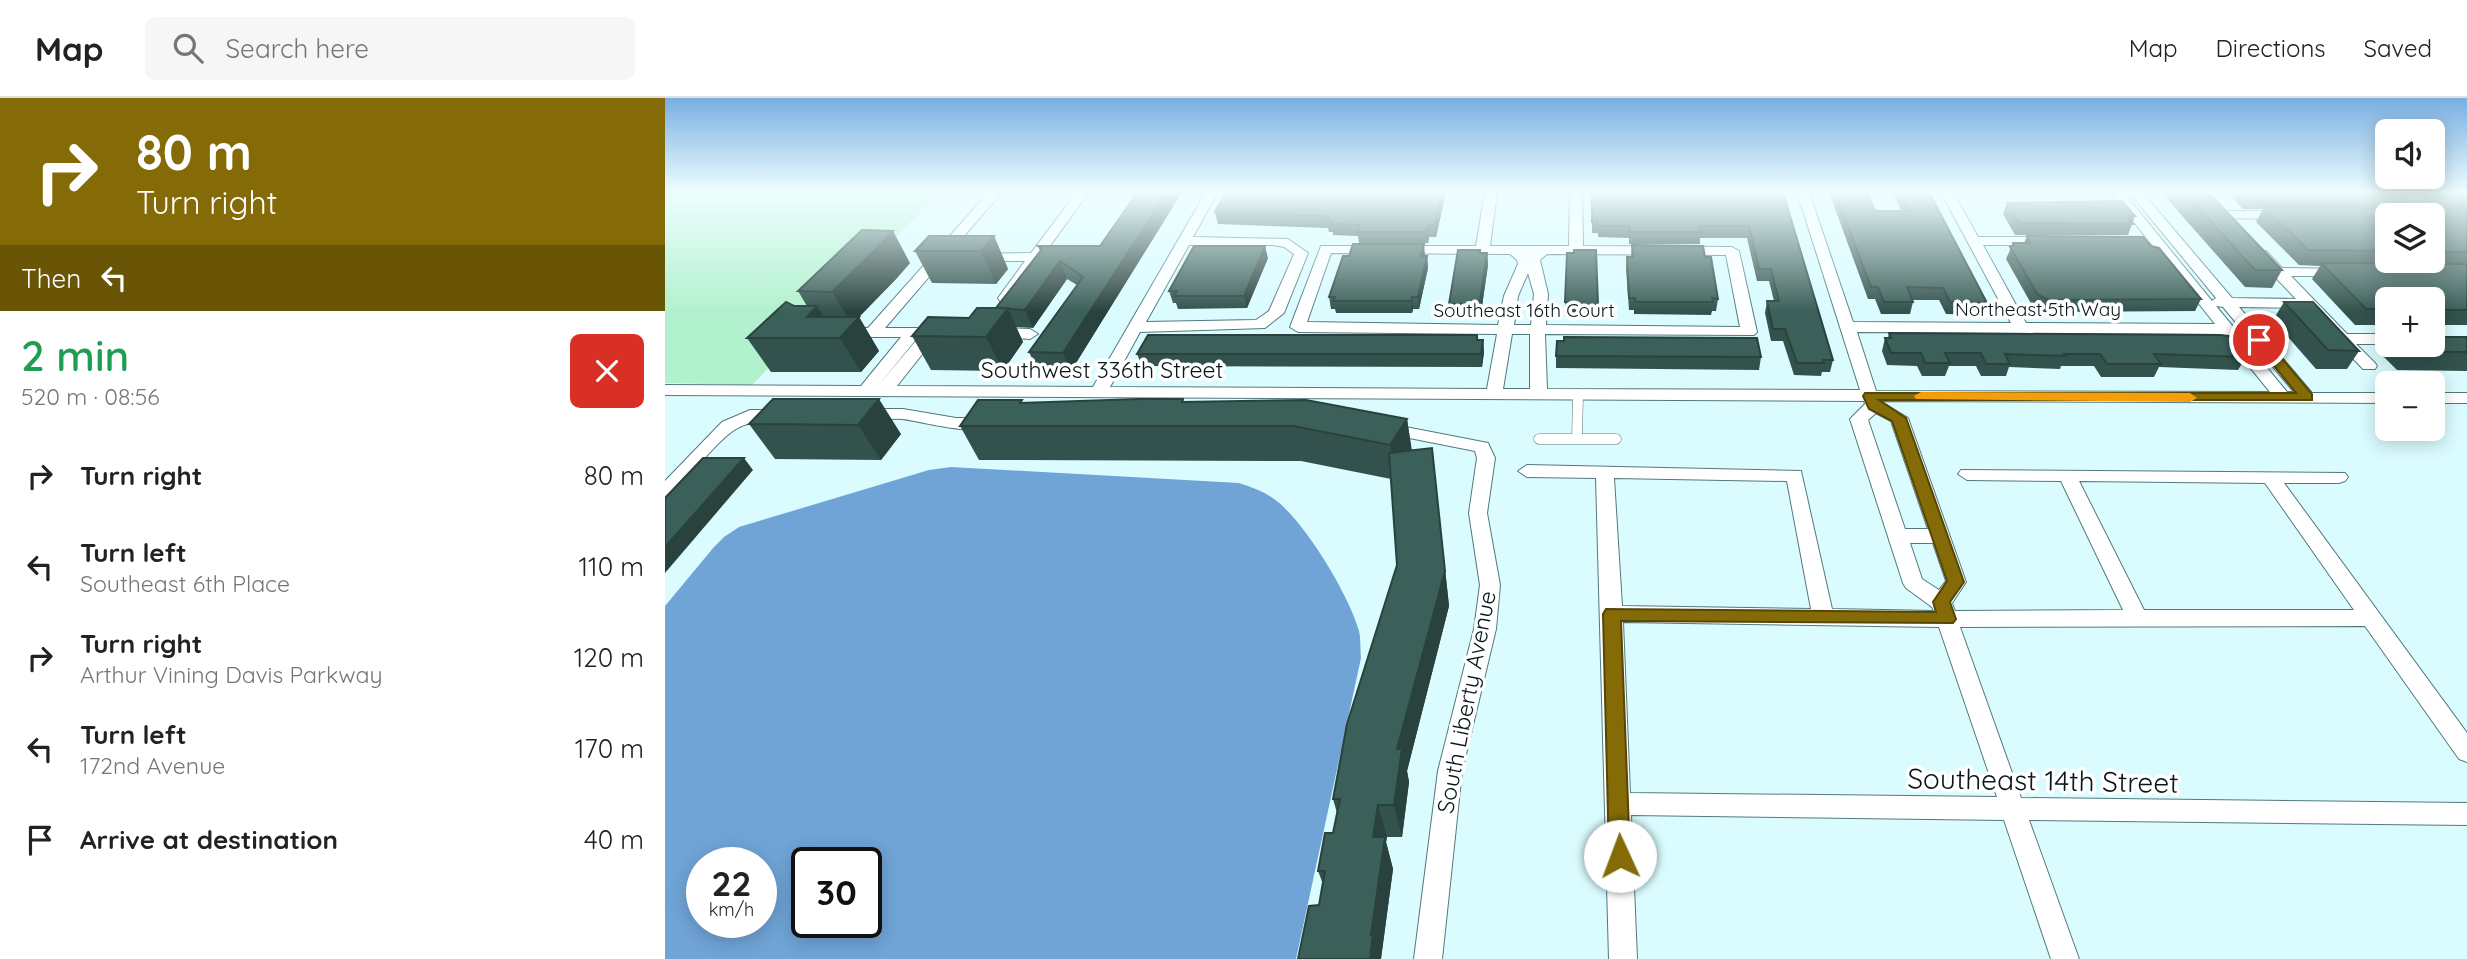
<!DOCTYPE html>
<html lang="en">
<head>
<meta charset="utf-8">
<style>
  :root { --surface:#fff; --page:#f6f6f6; --text:#222; --muted:#767676; --line:#e0e0e0 }
  body { margin:0; font-family:Quicksand,sans-serif; background:var(--page); color:var(--text); height:100vh; display:flex; flex-direction:column; font-size:26px; white-space:nowrap }
  * { box-sizing:border-box; margin:0 }
  p { font-size:23px; color:var(--muted) }
  .icon { flex:none; width:38px; height:38px; fill:none; stroke:currentColor; stroke-width:2; stroke-linecap:round; stroke-linejoin:round }
  .map { position:relative; flex:1; overflow:hidden }
  .details { display:flex; flex-direction:column; background:var(--surface); width:665px }
  .details>* { flex:none }
  .banner { background:#846b07; color:#fff; overflow:hidden }
  .tools { position:absolute; left:1710px; top:21px; display:grid; gap:14px }
  .tools a { display:grid; place-items:center; width:70px; height:70px; border-radius:10px; background:var(--surface); box-shadow:0 4px 18px #0003; font-size:35px }
  .speed { position:absolute; left:21px; top:749px; display:flex; gap:14px; font-size:35px; font-weight:700; text-align:center }
  .speed>* { display:grid; place-content:center; width:91px; height:91px; border-radius:50%; background:var(--surface); box-shadow:0 4px 18px #0003; line-height:1 }
  .speed small { font-size:18px; font-weight:400 }
  .speed .limit { border:4px solid #111; border-radius:10px; background:#fff; color:#111 }
  .pin { position:absolute; display:grid; place-items:center; width:60px; height:60px; color:#fff; margin:-30px; border:4px solid #fff; border-radius:50%; box-shadow:0 2px 7px #0007 }
  .me { position:absolute; width:77px; margin:-38px; rotate:358deg; stroke-linejoin:round; filter:drop-shadow(0 0 5px #0008) }
  .turn { display:flex; align-items:center; gap:24px; height:147px; padding:0 21px; font-size:32px }
  .turn .icon { width:91px; height:91px; stroke-width:2.5 }
  .turn b { display:block; font-size:49px; line-height:60px }
  .then { display:flex; align-items:center; height:66px; padding:0 21px; background:#0003; gap:14px; font-size:26px }
  .round { display:grid; place-items:center; flex:none; width:74px; height:74px; border-radius:10px; background:var(--page) }
  .headline { display:flex; align-items:center; justify-content:space-between; height:119px; padding:0 21px }
  h1 { font-size:42px; font-weight:600; line-height:52px; color:#1e9e55 }
  ul { padding:0; list-style:none }
  li { display:flex; align-items:center; gap:21px; height:91px; padding:0 21px }
  li div { flex:1 }
  li b { display:block; font-size:26px }
  li em { font-style:normal }
  header { display:flex; align-items:center; gap:42px; box-sizing:border-box; height:98px; padding:0 35px; background:var(--surface); border-bottom:2px solid var(--line) }
  header strong { font-size:33px }
  nav { display:flex; gap:38px; margin-inline-start:auto; font-size:24px }
  .search { width:490px; height:63px; background:var(--page); display:flex; align-items:center; gap:18px; box-sizing:border-box; padding:0 24px; border-radius:10px; color:var(--muted); font-size:26px }
  main { display:flex; flex:1; min-height:0 }
  .map>svg:first-child { display:block }
  .green { fill:#b2f1cd }
  .water { fill:#70a4d7; fill-rule:evenodd }
  .lines { fill:none; stroke-linecap:round; stroke-linejoin:round }
  .lane-casing { stroke:#52797d; stroke-width:11 }
  .street-casing { stroke:#52797d; stroke-width:2 }
  .lane { stroke:#fff; stroke-width:10 }
  .street { fill:#fff; fill-rule:evenodd }
  .wall { fill:#33524d; fill-rule:evenodd }
  .shaded-wall { fill:#29423e }
  .building { fill:#3b5f59; stroke:#29423e; stroke-width:2 }
  .route { fill:#846b07; stroke:#564605; stroke-width:2 }
  .slow { fill:#f59e0b }
  .labels { text-anchor:middle; dominant-baseline:central; stroke-width:7; stroke-linejoin:round; paint-order:stroke }
  .far-street-label { font-size:19px; fill:#08181a; stroke:#fff }
  .street-label { font-size:23px; fill:#08181a; stroke:#fff }
  .near-street-label { font-size:28px; fill:#08181a; stroke:#fff }
</style>
</head>
<body>
<header>
<strong>Map</strong>
<div class="search"><svg class="icon" aria-label="search" viewBox="0 0 24 24"><circle cx="10" cy="10" r="6"/><path d="M15 15l6 6"/></svg>Search here</div>
<nav><a>Map</a><a>Directions</a><a>Saved</a></nav>
</header>
<main>
<section class="details">
<div class="banner">
<div class="turn"><svg class="icon" aria-label="right" viewBox="0 0 24 24"><path d="M7 20v-9h11M14 6l5 5-5 5"/></svg><div><b>80 m</b>Turn right</div></div>
<div class="then">Then<svg class="icon" aria-label="left" viewBox="0 0 24 24"><path d="M17 20v-9H6M10 6l-5 5 5 5"/></svg></div>
</div>
<div class="headline"><div><h1>2 min</h1><p>520 m · 08:56</p></div><a class="round" style="background:#d93025;color:#fff"><svg class="icon" aria-label="close" viewBox="0 0 24 24"><path d="M6 6l12 12M18 6L6 18"/></svg></a></div>
<ul>
<li><svg class="icon" aria-label="right" viewBox="0 0 24 24"><path d="M7 20v-9h11M14 6l5 5-5 5"/></svg><div><b>Turn right</b></div><em>80 m</em></li>
<li><svg class="icon" aria-label="left" viewBox="0 0 24 24"><path d="M17 20v-9H6M10 6l-5 5 5 5"/></svg><div><b>Turn left</b><p>Southeast 6th Place</p></div><em>110 m</em></li>
<li><svg class="icon" aria-label="right" viewBox="0 0 24 24"><path d="M7 20v-9h11M14 6l5 5-5 5"/></svg><div><b>Turn right</b><p>Arthur Vining Davis Parkway</p></div><em>120 m</em></li>
<li><svg class="icon" aria-label="left" viewBox="0 0 24 24"><path d="M17 20v-9H6M10 6l-5 5 5 5"/></svg><div><b>Turn left</b><p>172nd Avenue</p></div><em>170 m</em></li>
<li><svg class="icon" aria-label="arrive" viewBox="0 0 24 24"><path d="M6 21V4h12l-3 4 3 4H6"/></svg><div><b>Arrive at destination</b></div><em>40 m</em></li>
</ul>
</section>
<div class="map">
<svg width="1802" height="861" viewBox="0 0 1802 861">
  <rect width="100%" height="100%" fill="#dafcff"/>
  <path class="green" d="M0,94H275L87,287L0,285Z"/>
  <path class="water" d="M286,369L574,385C586,389 598,393 609,401C639,422 684,497 694,533C696,541 695,551 696,560L631,861H0V508L49,449L59,439L74,429L264,372ZM37,765H96V824H37ZM142,765H201V824H142Z"/>
  <g class="lines">
    <defs>
      <path id="lane" d="M913,296L912,341H951
        M874,341H912"/>
      <path id="street" d="M324,94H337L220,230H277L285,235L282,238L270,240L232,288L428,289L541,94H553L528,139L623,141L643,155L619,215L600,230L475,234L445,289L822,291L832,236L633,234L625,229L656,148H811L820,94H832L825,148H904L905,94H917L918,148L1067,149L1074,153L1092,234L1089,237L880,236L882,291L1195,292L1132,94H1144L1188,224L1346,225L1276,94H1288L1313,139H1385L1392,143L1385,147H1318L1361,225L1550,226L1445,94H1458L1547,203L1551,200L1464,94H1477L1567,200L1631,201L1591,159V153H1601L1617,170L1680,171L1682,174L1675,178H1626L1682,236H1722V246H1691L1710,265L1712,268L1710,271H1698L1640,210L1574,209L1647,295H1722V305L1215,303L1243,320L1301,484L1287,505L1290,513L1458,512L1396,383L1302,382L1293,376L1296,372L1680,375L1683,379L1680,383L1674,385H1619L1802,635V664L1794,661L1700,528L1295,529L1356,700L1802,705V727L1364,722L1414,861H1386L1339,722L966,717L972,861H944L931,380L862,379L853,373L862,367L1136,373L1167,511L1269,513L1267,509L1241,490L1238,485L1185,321L1200,306L1199,303L0,297V287L196,288L236,239H177L169,234L177,229L203,230ZM524,147H608L619,149L629,156L604,213L591,222L481,224ZM666,155L845,156L852,162L853,166L839,198L833,227L642,224ZM882,156L1061,157L1075,229L881,227L883,196L875,162ZM863,175L869,196L866,227H849L853,198ZM1551,208L1558,209L1629,294H1622ZM1192,234L1558,236L1605,294L1211,293ZM847,236H865V291H838ZM253,239H254L213,288ZM1211,315L1226,323L1263,431H1240L1203,322ZM949,380L1122,383L1146,511L957,508ZM1414,383L1600,385L1689,512H1479ZM1245,445H1268L1281,483L1274,492L1257,481ZM958,524L1274,529L1332,699L965,695Z
        M412,94H424L345,203H335L333,200L360,163H311L304,159L306,156L366,155Z
        M1559,113H1619L1626,117L1619,121L1554,120V114Z
        M328,230L365,231L373,236L365,241L323,238L320,235L323,232Z
        M1768,295H1802V305H1768Z
        M198,311H238L291,320H321L330,325C316,341 257,323 237,321C222,320 206,324 192,320L189,316Z
        M85,312H119L128,317C119,327 90,319 71,331C51,343 24,380 7,398L0,400V383L57,324Z
        M720,325L823,345L830,360L822,415L835,487L831,531L797,673L777,861H749L773,673L809,531L815,487L804,415L812,360L810,353L714,334L711,330L714,326Z"/>
    </defs>
    <use href="#lane" class="lane-casing"/>
    <use href="#street" class="street-casing"/>
    <use href="#lane" class="lane"/>
    <use href="#street" class="street"/>
  </g>
  <path class="wall" d="M473,94H517L406,273H373L364,254L412,187L402,181L368,230L351,229L358,244L338,273L266,272L247,238L304,220L331,210L375,153L373,148H435Z
    M561,94H781L771,139H764L763,145H694L693,138L668,137V134H664L663,130L553,126L550,114Z
    M927,94H1118L1168,262L1165,274H1157L1156,278L1129,277L1118,243H1106L1100,215L1102,203H1109L1104,183H1092L1082,140H1035V146H964V140L933,139V135H927Z
    M1164,94H1202L1210,113H1236L1228,94H1264L1322,205L1318,217L1281,216L1274,202H1247L1248,204L1245,216H1216L1210,201H1203Z
    M1496,94H1543L1617,172L1607,190L1580,189Z
    M1562,94H1802V227H1768V201H1722V227H1690L1647,181L1655,168L1634,167L1591,124L1598,111H1578ZM1722,117H1768V163H1722Z
    M1342,105L1470,118L1463,137H1350L1338,116Z
    M329,138L343,171L331,186L267,185L250,153Z
    M1362,138L1486,148L1536,201L1530,213L1379,214L1368,209L1341,161L1348,145H1359Z
    M967,147L1040,159L1053,201L1051,213H1047L1046,217L969,216V212H964L961,171L962,159H966Z
    M822,155L823,167L816,215H809L808,219H785L784,206Z
    M902,155L933,207L932,219H907V216H900Z
    M684,158H762L763,170L754,211H748L747,215H671L670,211H666L664,199Z
    M603,160L582,210L513,211L511,205H508L504,193Z
    M245,165L231,181L194,219L214,253L196,274H106L82,240L129,208H142L133,193Z
    M1619,204L1694,253L1682,271H1651L1608,222Z
    M1224,235L1581,259L1573,272L1494,269L1489,279H1436L1429,268H1396L1395,271L1344,269L1341,278H1316L1311,268H1284L1280,278H1257L1252,268L1222,267L1217,253L1220,240H1223Z
    M1802,239V273L1732,272L1717,257L1724,247H1768Z
    M812,242H818L819,254L817,269L477,268L472,256Z
    M891,258L1096,259L1094,272L891,270Z
    M108,301L236,336L216,362L110,361L84,326Z
    M518,301L519,304L742,321L747,353L767,350L784,508L742,673L744,684L737,739H722L721,744L728,771L716,860L654,807L658,786L653,773L668,735L672,715L668,701L732,467L726,381L636,363L314,362L295,328L359,305Z"/>
  <path class="shaded-wall" d="M502,94H517L406,273L398,255Z
    M777,94H781L771,139L770,127Z
    M763,127L764,139L763,145L762,134Z
    M228,133L245,165L231,181L194,219L214,253L196,274L175,240L187,227L167,194Z
    M329,138L343,171L331,186L316,153Z
    M759,146L760,158H756Z
    M600,148L603,160L582,210L579,198Z
    M822,155L823,167L816,215L815,203Z
    M762,158L763,170L754,211L753,199Z
    M395,163L402,181L368,230L360,212Z
    M747,199L748,211L747,215L746,203Z
    M152,208L172,240L142,219Z
    M343,210L358,244L338,273L321,239Z
    M818,242L819,254L817,269L816,256Z
    M214,301L236,336L216,362L193,327Z
    M742,321L747,356L731,382L725,347Z
    M767,350L784,508L742,673L744,684L737,739L729,707L732,651Z
    M79,360L88,372L0,475V449Z
    M713,707L722,739L721,744L728,771L716,861H705L708,739Z"/>
  <path class="building" d="M473,94H502L398,255L364,254L418,179L395,163L360,212L331,210L377,151L373,148H435Z
    M561,94H777L770,127H763L762,134H692L694,127L666,126L668,123L662,122L664,118L550,114Z
    M927,94H1118L1168,262H1158L1159,265H1132L1120,231H1108L1102,203H1114L1106,171H1094L1084,128H1035L1036,134H965L964,128H933V124H927Z
    M1170,94H1202L1210,113H1244L1236,94H1264L1322,205L1285,204L1278,190L1242,189L1248,204H1219L1213,189H1206Z
    M1519,94H1543L1617,172H1590Z
    M1583,94H1802V97H1778L1769,102L1775,105L1778,110L1802,111V154H1768V117H1722V153L1643,152L1599,109L1731,110L1734,105L1739,104V99L1586,96Z
    M1457,103L1470,118H1462L1468,126L1354,125L1342,105Z
    M197,132L228,133L214,148L167,194L133,193Z
    M264,138H329L316,153H250Z
    M1362,138L1478,139L1486,148L1494,150L1536,201L1384,202L1373,197L1345,149L1349,147L1348,145H1365Z
    M688,146H759L756,158H762L753,199H747L746,203H668L670,199H664L678,158H684Z
    M967,147L1038,148L1040,159H1046L1053,201L1047,200L1048,204H970V200H964L962,159H968Z
    M529,148H600L579,198H509L512,193H504Z
    M793,152H815V155H822L815,203H808L807,206H784Z
    M909,152H931L933,207H907L908,204H900L902,155H909Z
    M1656,165L1802,166V212H1768V201H1722V211H1701Z
    M121,204L129,208H152L142,219H194L175,240H82Z
    M1619,204H1648L1694,253L1663,252Z
    M312,210H343L321,239L247,238L263,219L304,220Z
    M1224,235L1554,237L1564,238L1581,259L1489,256L1496,266H1442L1435,256H1399L1401,258L1340,256L1345,266H1321L1316,255H1280L1285,265H1260L1256,255H1226L1220,240H1226Z
    M483,237H812V242H818L816,256H472Z
    M899,239L1092,240L1096,259L891,258L892,243H899Z
    M1768,239H1802V254H1745L1738,247H1768Z
    M108,301H214L193,327L84,326Z
    M474,301H518L517,304L641,302L742,321L725,347L628,328H295L313,302H357L355,305Z
    M767,350L780,473L732,651H737L729,707H713L708,739H720L706,837H708L705,861H633L644,808L654,807L660,773H653L660,735H668L675,701H668L682,626L732,467L724,355Z
    M38,360H79L0,449V400Z"/>
  <linearGradient id="sky" x2="0" y2="1"><stop stop-color="#78aee1"/><stop offset="0.44" stop-color="#eefeff"/><stop offset="1" stop-color="#eefeff" stop-opacity="0"/></linearGradient>
  <rect width="1802" height="214" fill="url(#sky)"/>
  <path class="route" d="M1594,238L1599,239L1647,296V302H1214L1241,320L1299,484L1285,504L1291,521L1288,525L956,523L965,758L962,765L955,768L947,765L944,758L938,516L941,511L1271,514L1268,504L1282,483L1227,323L1204,311L1198,298L1200,295H1631L1588,242Z"/>
  <path class="slow" d="M1256,294L1525,295L1532,300L1525,304L1251,301L1249,298Z"/>
  <g class="labels">
    <g class="far-street-label">
      <text x="1373" y="211">Northeast 5th Way</text>
      <text x="859" y="212">Southeast 16th Court</text>
    </g>
    <g class="street-label">
      <text x="437" y="271">Southwest 336th Street</text>
      <text transform="translate(801 604) rotate(-79)">South Liberty Avenue</text>
    </g>
    <g class="near-street-label">
      <text transform="translate(1378 682) rotate(1)">Southeast 14th Street</text>
    </g>
  </g>
</svg>
<div class="tools">
<a><svg class="icon" aria-label="sound" viewBox="0 0 24 24"><path d="M4 9h4l5-4v14l-5-4H4zM17 9q2 3 0 6"/></svg></a>
<a><svg class="icon" aria-label="layers" viewBox="0 0 24 24"><path d="M12 4l9 5-9 5-9-5zM3 14l9 5 9-5"/></svg></a>
<a>+</a>
<a>−</a>
</div>
<div class="speed"><div>22<small>km/h</small></div><div class="limit">30</div></div>
<div class="pin" style="left:1594px;top:242px;background:#d93025"><svg class="icon" aria-label="arrive" viewBox="0 0 24 24"><path d="M6 21V4h12l-3 4 3 4H6"/></svg></div>
<svg class="me" style="left:955px;top:758px" viewBox="-20 -20 40 40"><circle r="19" fill="#fff"/><path d="M0-13L10 11 0 6-10 11z" fill="#846b07"/></svg>
</div>
</main>
</body>
</html>
